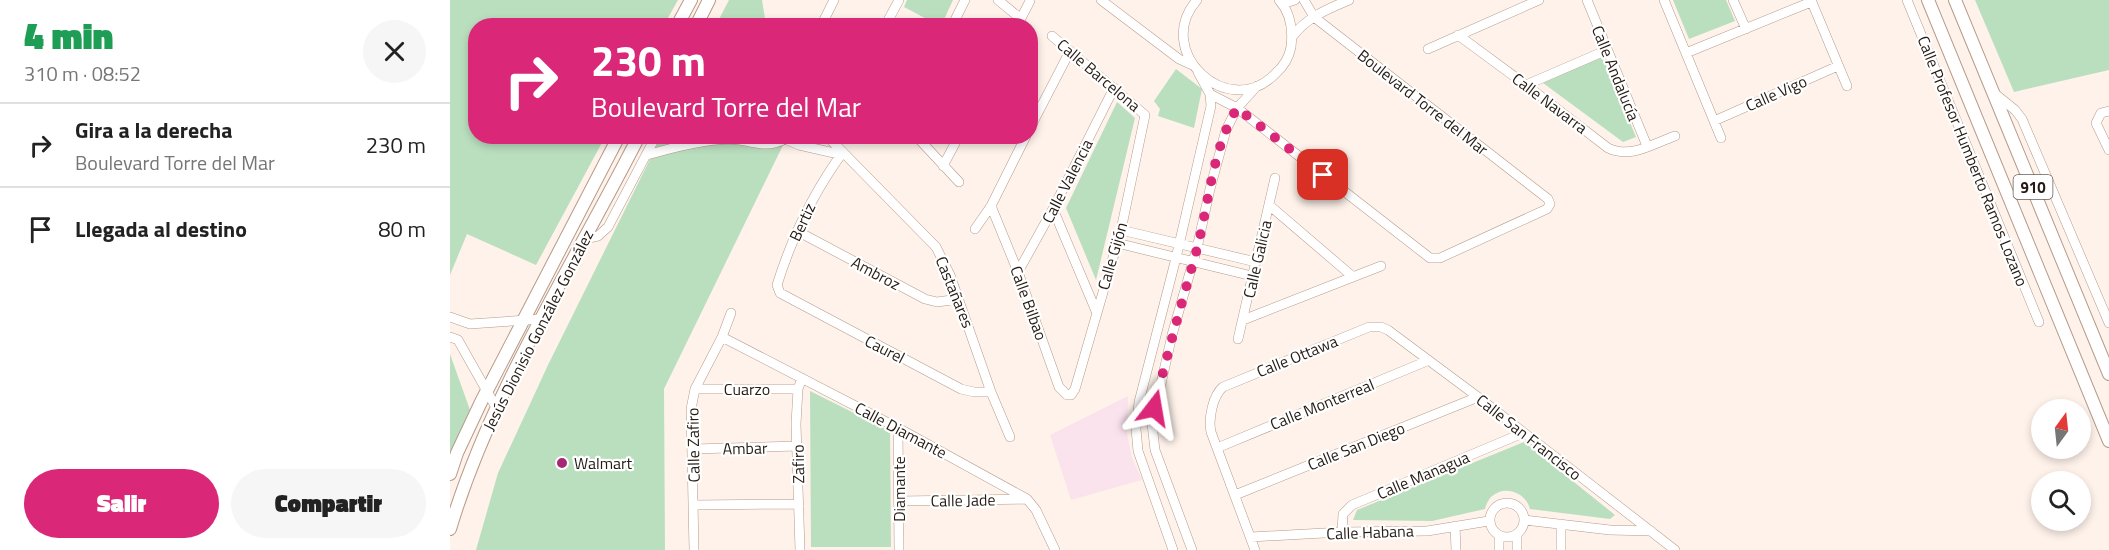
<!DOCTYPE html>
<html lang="es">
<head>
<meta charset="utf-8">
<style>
  :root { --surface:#fff; --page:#f6f6f6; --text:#222; --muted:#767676; --line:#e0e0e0; --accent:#db2777 }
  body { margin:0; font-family:"Titillium Web",sans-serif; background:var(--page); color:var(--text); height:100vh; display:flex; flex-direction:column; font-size:22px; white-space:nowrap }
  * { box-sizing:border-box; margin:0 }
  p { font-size:20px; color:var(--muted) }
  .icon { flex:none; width:33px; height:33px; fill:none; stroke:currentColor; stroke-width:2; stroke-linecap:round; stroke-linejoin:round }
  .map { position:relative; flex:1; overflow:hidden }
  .sheet { display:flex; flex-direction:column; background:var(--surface); width:450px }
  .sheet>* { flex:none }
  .banner { position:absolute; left:18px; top:18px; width:570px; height:126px; border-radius:24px; box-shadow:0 3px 9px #0003; background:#db2777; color:#fff; overflow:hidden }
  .needle { width:39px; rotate:15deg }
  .buttons { position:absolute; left:1581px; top:399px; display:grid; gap:12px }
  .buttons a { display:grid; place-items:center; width:60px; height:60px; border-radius:50%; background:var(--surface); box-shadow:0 3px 9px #0003; font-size:30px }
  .pin { position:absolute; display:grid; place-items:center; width:51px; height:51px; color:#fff; margin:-26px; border-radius:12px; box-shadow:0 3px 9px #0006 }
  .me { position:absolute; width:66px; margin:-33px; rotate:14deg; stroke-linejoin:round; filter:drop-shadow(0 0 4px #0008) }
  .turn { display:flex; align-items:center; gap:21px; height:126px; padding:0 24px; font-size:27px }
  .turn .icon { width:78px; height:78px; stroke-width:2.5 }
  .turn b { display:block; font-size:42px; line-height:51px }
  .round { display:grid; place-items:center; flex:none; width:63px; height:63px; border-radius:32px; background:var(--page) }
  .headline { display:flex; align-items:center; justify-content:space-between; height:102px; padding:0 24px }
  h1 { font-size:36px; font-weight:800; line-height:45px; color:#1e9e55 }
  .action { display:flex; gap:12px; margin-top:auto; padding:12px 24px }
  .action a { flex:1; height:69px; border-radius:36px; background:var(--accent); color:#fff; font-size:24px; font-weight:800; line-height:69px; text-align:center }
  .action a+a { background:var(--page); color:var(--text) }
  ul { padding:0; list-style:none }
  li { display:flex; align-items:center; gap:18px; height:84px; padding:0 24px; border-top:2px solid var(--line) }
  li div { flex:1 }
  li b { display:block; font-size:22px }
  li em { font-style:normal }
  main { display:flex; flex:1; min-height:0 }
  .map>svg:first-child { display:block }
  .education { fill:#fbe3ee }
  .green { fill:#badfbf }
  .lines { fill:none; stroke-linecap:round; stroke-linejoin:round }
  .minor-casing { stroke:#b69b89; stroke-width:10 }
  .major-casing { stroke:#b69b89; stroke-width:14 }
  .minor { stroke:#fff; stroke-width:9 }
  .major { stroke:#fff; stroke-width:12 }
  .route { stroke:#db2777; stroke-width:10; stroke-dasharray:0 18 }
  .poi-dot { fill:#a72776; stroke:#fff; stroke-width:2 }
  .labels { text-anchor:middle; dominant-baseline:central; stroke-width:4.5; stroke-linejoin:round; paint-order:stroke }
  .shield { fill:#fff; stroke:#665f5a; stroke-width:1.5 }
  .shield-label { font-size:15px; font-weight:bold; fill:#251b14 }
  .street-label { font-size:16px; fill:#251b14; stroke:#fff }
  .poi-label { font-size:16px; fill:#251b14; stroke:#fff; text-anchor:start }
</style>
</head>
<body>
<main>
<section class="sheet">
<div class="headline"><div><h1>4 min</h1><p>310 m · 08:52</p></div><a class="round"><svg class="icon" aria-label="close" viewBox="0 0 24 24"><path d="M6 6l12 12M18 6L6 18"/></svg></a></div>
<ul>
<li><svg class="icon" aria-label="right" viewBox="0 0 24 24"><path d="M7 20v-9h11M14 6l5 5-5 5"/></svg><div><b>Gira a la derecha</b><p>Boulevard Torre del Mar</p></div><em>230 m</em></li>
<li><svg class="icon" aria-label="arrive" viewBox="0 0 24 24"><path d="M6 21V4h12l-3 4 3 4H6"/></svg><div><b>Llegada al destino</b></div><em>80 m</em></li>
</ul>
<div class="action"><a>Salir</a><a>Compartir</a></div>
</section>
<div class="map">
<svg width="1659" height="550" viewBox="0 0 1659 550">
  <rect width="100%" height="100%" fill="#fef2ea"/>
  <path class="education" d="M678,396L677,433L682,458L692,480L621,500L600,435Z"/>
  <path class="green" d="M0,0H228L214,25L26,26V136L155,137L86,265L17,234L0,275Z
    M279,0H312L316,25H266Z
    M457,0H503L491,26L488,25L454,7Z
    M1223,0H1276L1285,21L1239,39Z
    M1525,0H1659V70L1564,92Z
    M1152,56L1186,137L1173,142L1093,83Z
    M726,69L752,89L744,128L708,116L710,109L704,101Z
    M667,102L685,118L646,280L616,208Z
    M211,137H337L214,389L215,550H26L48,473L98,365Z
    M0,354L20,410L0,454Z
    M360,391L440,431L441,547H361Z
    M1074,442L1165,515L1160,519L1080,509C1076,493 1055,484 1041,497C1038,500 1036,505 1035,509L982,521L903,520L907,510Z"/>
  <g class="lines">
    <defs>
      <path id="minor" d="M548,0L571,19
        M651,0L729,59L742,65
        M747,0C702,51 778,122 825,74C833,67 839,58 841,47C843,30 841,13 829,0
        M1137,0L1197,146
        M1214,0L1271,138
        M1283,0L1296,29
        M1361,0L1397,86
        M1457,0L1589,322
        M832,4L845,0
        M371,26L384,0
        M435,26L449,0
        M502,26L515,0
        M567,26L580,1
        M1008,35L1076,85L1158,148C1181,159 1202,144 1225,136
        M842,37C856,18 877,9 899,0
        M978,49L1089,0
        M1236,53L1361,2
        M1076,85L1157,50
        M1544,93L1565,110L1572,119L1659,323
        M760,94L787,108L980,258H990L1097,209L1100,204L1098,199L864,17L854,0
        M1659,111L1651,113L1646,123L1659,150
        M1264,121L1388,66
        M580,128L620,51
        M377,136L486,247L500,275L541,392L560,437
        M466,136L509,182
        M393,152C363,193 342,237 327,285L330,293L511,389L524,392H541
        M197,155C221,148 266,136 290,140C305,143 320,148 335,139L349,145L393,155
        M493,166L509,136
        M819,205L902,276
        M541,206L568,272L609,387L617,395H621L625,389L671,230L695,115L602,36
        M603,209L646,311
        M525,229L541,206L576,136
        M671,230L806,262
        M347,231L475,299L487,302L509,299
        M134,239L148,236L158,227L206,136
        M667,243L802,276
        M568,272L603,209L664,88
        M0,317L20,324L92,319
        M793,320L931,266
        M0,337L8,340L47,409
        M272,337L448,428L577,499L586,510L605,550
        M788,339L825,178
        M245,389H348
        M448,428L449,550
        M767,448L977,361
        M243,449L348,446
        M785,495L1028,397
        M449,501L576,499
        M1040 520a17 17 0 1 1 34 0a17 17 0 1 1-34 0Z
        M244,505L349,504
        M1074,520L1160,530L1201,531
        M1005,526L1006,550
        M892,532L893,514L902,505L1073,433
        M1067,534V550
        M1049,536V550
        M801,537L892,532L977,531L1039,521
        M244,550L241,409L245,389L272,337L281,313
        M350,550L346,424L348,389L352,378
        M723,550L688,451L686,429L689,402L726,258L761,106L760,94L748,72
        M742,550L705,450L702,424L722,335L747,248L760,189L776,130L787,108L807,86
        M805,550L761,432C758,419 763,395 773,387L919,327H931L938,330L1028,397L1225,550
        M1111,550V524"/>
      <path id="major" d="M1478,0L1659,441
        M1505,0L1659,374
        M227,26L241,0
        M246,26L259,0
        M0,474L7,453L31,402L169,136
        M0,529C41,392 124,264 189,136"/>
    </defs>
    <use href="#minor" class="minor-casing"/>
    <use href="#major" class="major-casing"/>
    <use href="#minor" class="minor"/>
    <use href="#major" class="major"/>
  </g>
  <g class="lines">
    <path class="route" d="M704,408C717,355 732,302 747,249C759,203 762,150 787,108L873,175"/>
  </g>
  <circle class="poi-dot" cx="112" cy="463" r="6"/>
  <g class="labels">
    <rect class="shield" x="1563.5" y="175" width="39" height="24" rx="4.5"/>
    <g class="shield-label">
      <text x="1583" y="187">910</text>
    </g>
    <g class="street-label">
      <text transform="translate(1166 73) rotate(68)">Calle Andalucía</text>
      <text transform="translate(649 75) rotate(40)">Calle Barcelona</text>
      <text transform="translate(1326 93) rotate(-24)">Calle Vigo</text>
      <text transform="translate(973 102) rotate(38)">Boulevard Torre del Mar</text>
      <text transform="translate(1100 103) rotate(37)">Calle Navarra</text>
      <text transform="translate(1523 161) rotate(68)">Calle Profesor Humberto Ramos Lozano</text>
      <text transform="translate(617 181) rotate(-63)">Calle Valencia</text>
      <text transform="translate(352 222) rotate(-65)">Bertiz</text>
      <text transform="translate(662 256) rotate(-74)">Calle Gijón</text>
      <text transform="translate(807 259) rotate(-77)">Calle Galicia</text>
      <text transform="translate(426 273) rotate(28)">Ambroz</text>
      <text transform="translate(505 292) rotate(68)">Castañares</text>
      <text transform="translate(579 303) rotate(70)">Calle Bilbao</text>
      <text transform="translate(88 330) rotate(-63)">Jesús Dionisio González González</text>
      <text transform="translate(435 349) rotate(27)">Caurel</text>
      <text transform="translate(847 356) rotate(-22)">Calle Ottawa</text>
      <text x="297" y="389">Cuarzo</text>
      <text transform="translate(872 404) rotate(-22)">Calle Monterreal</text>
      <text transform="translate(451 430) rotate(28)">Calle Diamante</text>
      <text transform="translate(1079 437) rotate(38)">Calle San Francisco</text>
      <text transform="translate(243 445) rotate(-91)">Calle Zafiro</text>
      <text transform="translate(906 446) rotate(-22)">Calle San Diego</text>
      <text transform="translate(295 448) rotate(-1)">Ambar</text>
      <text transform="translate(348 464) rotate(-91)">Zafiro</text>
      <text transform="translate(973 475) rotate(-23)">Calle Managua</text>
      <text transform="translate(449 489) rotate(-90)">Diamante</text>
      <text transform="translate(513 500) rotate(-1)">Calle Jade</text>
      <text transform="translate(920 532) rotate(-2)">Calle Habana</text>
    </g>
    <g class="poi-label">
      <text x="124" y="463">Walmart</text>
    </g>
  </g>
</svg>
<div class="buttons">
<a><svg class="needle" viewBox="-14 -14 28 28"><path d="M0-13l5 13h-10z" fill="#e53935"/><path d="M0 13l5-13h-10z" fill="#767676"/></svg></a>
<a><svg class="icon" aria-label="search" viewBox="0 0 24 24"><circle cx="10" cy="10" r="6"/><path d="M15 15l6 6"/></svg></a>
</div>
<div class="pin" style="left:873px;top:175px;background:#d93025"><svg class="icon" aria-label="arrive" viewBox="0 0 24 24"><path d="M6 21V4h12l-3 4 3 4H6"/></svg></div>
<svg class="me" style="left:704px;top:408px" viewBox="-20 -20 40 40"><path d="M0-17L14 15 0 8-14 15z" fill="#db2777" stroke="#fff" stroke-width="4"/></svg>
<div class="banner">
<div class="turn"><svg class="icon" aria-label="right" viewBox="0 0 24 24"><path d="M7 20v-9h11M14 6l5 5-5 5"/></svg><div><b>230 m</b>Boulevard Torre del Mar</div></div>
</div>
</div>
</main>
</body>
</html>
